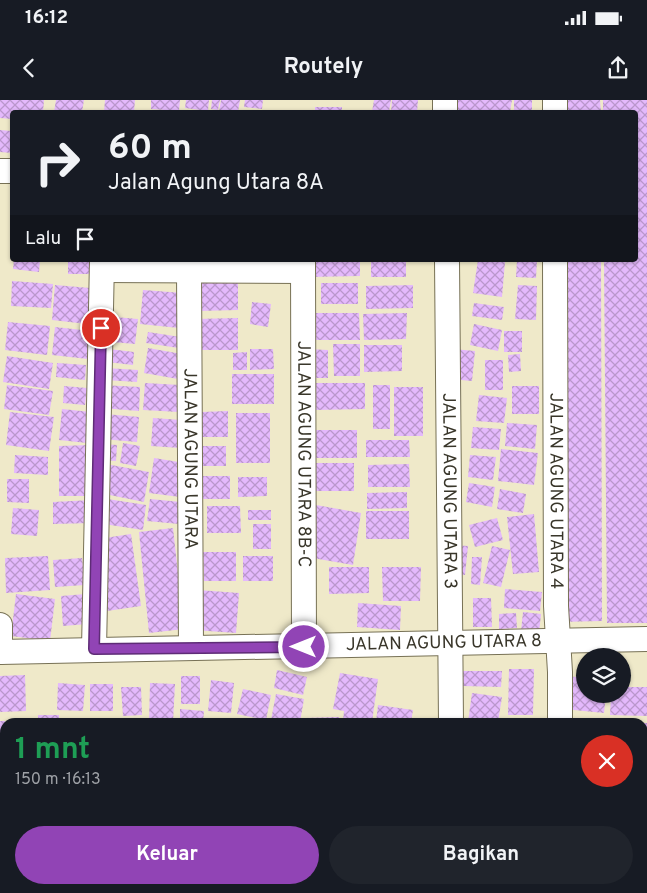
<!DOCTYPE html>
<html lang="id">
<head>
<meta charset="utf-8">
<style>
  :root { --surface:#171b24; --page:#20242c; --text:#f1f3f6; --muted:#9ea1a6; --accent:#9144b5 }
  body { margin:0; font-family:Overpass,sans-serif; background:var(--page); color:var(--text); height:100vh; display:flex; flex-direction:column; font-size:19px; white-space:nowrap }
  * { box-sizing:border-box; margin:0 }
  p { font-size:16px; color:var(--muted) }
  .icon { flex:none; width:28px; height:28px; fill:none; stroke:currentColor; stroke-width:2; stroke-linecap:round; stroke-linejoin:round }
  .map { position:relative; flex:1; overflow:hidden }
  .side { position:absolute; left:0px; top:618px; width:648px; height:176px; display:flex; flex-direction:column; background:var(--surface); border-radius:15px 15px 0 0; box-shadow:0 1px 4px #0004 }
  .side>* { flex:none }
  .top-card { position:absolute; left:10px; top:10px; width:628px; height:152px; border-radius:5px; box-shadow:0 1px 4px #0004; background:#171b24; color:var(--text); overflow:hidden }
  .buttons { position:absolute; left:576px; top:548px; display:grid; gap:10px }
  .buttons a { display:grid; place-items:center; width:55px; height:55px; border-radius:50%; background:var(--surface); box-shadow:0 1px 4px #0004; font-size:25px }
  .pin { position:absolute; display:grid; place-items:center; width:42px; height:42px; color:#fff; margin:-21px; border:2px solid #fff; border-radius:50%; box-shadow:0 1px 5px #0007 }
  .me { position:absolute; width:55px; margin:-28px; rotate:270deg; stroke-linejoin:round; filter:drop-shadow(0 0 4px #0008) }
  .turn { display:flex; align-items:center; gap:18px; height:105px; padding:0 15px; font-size:22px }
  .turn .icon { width:65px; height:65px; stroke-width:2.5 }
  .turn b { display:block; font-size:35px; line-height:42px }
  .then { display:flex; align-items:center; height:48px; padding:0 15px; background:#0003; gap:10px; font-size:19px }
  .round { display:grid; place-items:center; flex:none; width:52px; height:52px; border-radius:26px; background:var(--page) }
  .overview { display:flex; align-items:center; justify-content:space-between; height:85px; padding:0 15px }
  h1 { font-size:30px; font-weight:700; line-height:38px; color:#1e9e55 }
  .button { display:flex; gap:10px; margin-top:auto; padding:10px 15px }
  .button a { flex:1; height:58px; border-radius:30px; background:var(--accent); color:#fff; font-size:20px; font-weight:700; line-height:58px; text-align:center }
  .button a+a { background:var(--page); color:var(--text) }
  .status { display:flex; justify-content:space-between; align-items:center; height:35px; padding:0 25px; background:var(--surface); direction:ltr }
  .status svg { height:14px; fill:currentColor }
  header { display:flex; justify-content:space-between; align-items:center; height:65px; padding:0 15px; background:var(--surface); font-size:22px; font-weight:700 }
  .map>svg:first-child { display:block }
  .building { fill:url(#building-cross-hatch) }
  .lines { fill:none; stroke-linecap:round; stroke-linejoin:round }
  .minor-casing { stroke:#777155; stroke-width:26 }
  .minor { stroke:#fff; stroke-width:24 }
  .route-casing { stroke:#5e2c76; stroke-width:12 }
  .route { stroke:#9144b5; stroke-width:9 }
  .labels { text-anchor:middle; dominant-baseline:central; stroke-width:5; stroke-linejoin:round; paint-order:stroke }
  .street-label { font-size:18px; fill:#39362a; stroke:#fcf6d6 }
</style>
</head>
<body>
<div class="status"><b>16:12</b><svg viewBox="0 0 49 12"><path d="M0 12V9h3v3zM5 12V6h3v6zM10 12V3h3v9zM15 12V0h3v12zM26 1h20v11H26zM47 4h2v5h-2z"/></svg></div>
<header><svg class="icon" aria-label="back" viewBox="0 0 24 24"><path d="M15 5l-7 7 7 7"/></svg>Routely<svg class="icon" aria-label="share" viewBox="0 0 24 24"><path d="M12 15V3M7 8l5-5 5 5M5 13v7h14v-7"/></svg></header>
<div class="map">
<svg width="647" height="793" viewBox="0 0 647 793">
  <defs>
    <pattern id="building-cross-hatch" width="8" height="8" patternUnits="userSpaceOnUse" patternTransform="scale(1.25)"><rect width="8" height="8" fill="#e4b9fc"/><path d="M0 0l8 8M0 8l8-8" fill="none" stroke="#ba97cc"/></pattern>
  </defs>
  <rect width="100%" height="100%" fill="#efe9c9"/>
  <path class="building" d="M0,0H44L43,12H12V19L0,18Z
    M56,0H84L82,12H54Z
    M105,0H135L134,12H104Z
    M151,0H180L179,11L151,9Z
    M186,0H209L208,11L185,8Z
    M212,0H220L218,10L211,9Z
    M221,0H240L238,12H219Z
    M245,0H263L262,9L244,7Z
    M374,0H391L389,12H372Z
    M392,0H418L417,12H391Z
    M447,0H512L510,12H453Z
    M514,0H532V12H514Z
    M557,0H600L601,12H557Z
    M603,0H647V523H607L604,160H635V12H603Z
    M315,7H342V12H315Z
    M0,30L12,31V53L0,52Z
    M14,160H40L39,172L13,169Z
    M68,160H101L94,174H68Z
    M371,160H406V177H371Z
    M478,160L505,162L502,197L473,193Z
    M517,160H537L536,178L516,177Z
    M558,160H601L602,521L559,522Z
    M308,162H360V176L309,177Z
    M238,180V210L199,211V181Z
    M12,181L53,184L51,208L11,206Z
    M321,183H358V204H321Z
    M55,185L90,188L87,224L52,220Z
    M413,185V208L366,209V186Z
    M518,185L537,186L536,220L515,219Z
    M143,190L183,193L179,228L140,224Z
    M252,202L271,204L268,227L250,224Z
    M474,203L504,207L502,220L472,216Z
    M314,213H359L360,240H314Z
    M407,213L406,239L364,240L363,214Z
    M103,216L138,219L135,244L101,241Z
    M238,218V250H196L195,219Z
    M8,222L50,226L47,255L5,250Z
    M474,224L502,230L498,251L470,245Z
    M55,227L91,231L88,259L52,255Z
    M504,231H522V252H504Z
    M148,232L187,238L185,249L146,243Z
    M333,244H360V276H334Z
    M364,245H402V271L364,272Z
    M148,248L182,254L178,279L144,273Z
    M109,249L134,252L133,265L107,262Z
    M250,249H273L274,269L250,270Z
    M306,249L328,250V278H305Z
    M453,249L475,251L472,281L450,279Z
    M247,252V270H233V253Z
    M520,254L521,271L509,272L508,255Z
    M7,256L53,263L49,289L3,282Z
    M485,260H503V290H485Z
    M57,263L86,265L85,280L56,277Z
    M106,268L138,270L137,282L105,280Z
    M232,274H274V304H232Z
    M145,283L180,285L179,312L143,310Z
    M316,283H365V309L316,310Z
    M7,285L53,291L49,315L4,309Z
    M102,285L140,287L139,311L100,308Z
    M373,285H390V329H373Z
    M64,286L87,288L85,305L63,303Z
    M512,286H539V314H512Z
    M394,287H423V336H394Z
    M479,295L507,298L504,323L476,321Z
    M62,309L91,312L87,343L59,340Z
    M228,311V337H202V312Z
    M10,312L54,317L49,351L6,345Z
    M236,313H270V363H236Z
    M105,314L139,317L137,342L102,339Z
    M153,318L182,320L180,348L151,346Z
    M507,323L537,325L535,349L505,346Z
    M473,327L501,329L499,350L471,348Z
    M310,330H357V358H310Z
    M366,340H409L410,357H366Z
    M123,343L140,346L136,366L120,363Z
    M102,344L117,345L116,361L101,360Z
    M90,345V396H59V346Z
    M200,346H226V366H199Z
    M501,349L538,353L534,385L498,381Z
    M15,355L48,357V375L14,373Z
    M470,355L496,357L493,380L468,377Z
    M154,358L185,363L180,397L149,393Z
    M310,363H354V391H310Z
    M106,364L149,372L144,402L100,393Z
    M409,364L410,387H368V365Z
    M203,376H230V399H203Z
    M238,377H267V396L238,397Z
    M7,379H29V403L7,402Z
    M469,383L495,387L492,407L466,402Z
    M500,389L526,394L523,413L497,409Z
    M407,392V408L367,409V393Z
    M101,398L146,405L143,430L97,423Z
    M150,399L181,402L179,424L147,421Z
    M92,400L93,423L53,424V402Z
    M316,405L361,413L353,465L307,457Z
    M207,406H240L241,433H207Z
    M13,408L39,410L37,436L11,434Z
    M248,410H271V420H248Z
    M366,411H409V439H366Z
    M534,414L539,472L513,474L507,417Z
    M497,418L503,440L475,447L469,425Z
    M253,424H271V449H253Z
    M173,428L184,529L149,533L139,432Z
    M131,434L141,506L107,511L98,439Z
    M452,445L468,446L465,475L450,474Z
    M492,446L510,450L501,487L483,483Z
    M203,452H236V481H204Z
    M48,456L50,490L6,493L5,458Z
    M243,456H273V481H243Z
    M472,457H482L480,485L471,484Z
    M82,458L85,485L55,487L53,460Z
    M329,467H369V493L329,494Z
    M382,467H421L420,501H383Z
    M505,489L542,492L540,511L504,508Z
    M198,490L239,493L236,533L194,530Z
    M16,494L55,499L50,541L11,536Z
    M86,494L88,524L63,526L61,496Z
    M473,498H491L492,527H473Z
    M358,503L401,506L400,530L357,527Z
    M523,512L541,514L539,533L521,531Z
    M516,513L517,528L499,529V514Z
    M509,569H534L533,615H508Z
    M277,570L307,577L303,595L274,588Z
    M463,571H502L501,587L463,586Z
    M340,573L378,579L372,622L343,621L344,611L333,609Z
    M25,575L26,611L0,612V576Z
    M181,576H200V604H181Z
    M567,576L585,578V594H606L604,613L564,609Z
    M211,580L234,583L231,613L208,611Z
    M58,583L85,585L83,611L57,610Z
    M150,583L175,584L173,622L149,621Z
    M90,584H113V611H90Z
    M121,587H141L142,615L123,616Z
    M622,587H647V616L610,615L611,594H622Z
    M243,589L271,595L266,620L237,614Z
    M472,593L502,597L498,622H468Z
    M276,594L304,599L300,622H284L271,620Z
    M378,605L413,610L411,622H376Z
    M180,609L204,611L203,622H180Z
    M38,615H59V622H38Z
    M339,617V622H305V618Z
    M562,618L594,620V622H562Z
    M0,621H5V651H0Z
    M642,623H647V638H642Z
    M642,647L647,648V683L642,682Z
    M642,688H647V711H642Z
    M647,718V739L642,740V719Z
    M642,753H647V793H615V789H642Z
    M0,768H2L4,793H0Z
    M9,789H28V793H8Z
    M35,789H56V793H35Z
    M64,789H89V793H64Z
    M97,789H118L117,793H97Z
    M124,789H148V793H124Z
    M153,789H182L181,793H152Z
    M204,789H236L235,793H204Z
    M310,789H406L403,793H317Z
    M465,789H479L491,791V793H464Z
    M577,789H602V793H577Z"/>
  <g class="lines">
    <defs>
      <g id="minor">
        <path d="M445,0V12"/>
        <path d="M555,0V12"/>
        <path d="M0,71H12"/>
        <path id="s1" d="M303,160L304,547"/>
        <path id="s2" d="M447,160L451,622"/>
        <path id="s3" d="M555,160L556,506L560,572V622"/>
        <path id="s4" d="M189,169L191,548"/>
        <path d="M102,170L303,171"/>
        <path d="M0,525V552"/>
        <path d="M94,549L102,160"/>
        <path id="s5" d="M0,552L647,539"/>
        <path d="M0,662H5"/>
        <path d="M0,757H5"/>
        <path d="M284,789V793"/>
        <path d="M455,789V793"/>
        <path d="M559,793V789"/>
      </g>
    </defs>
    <use href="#minor" class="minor-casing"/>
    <use href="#minor" class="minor"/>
  </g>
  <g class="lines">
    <defs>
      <path id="route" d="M101,228L94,549L304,547"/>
    </defs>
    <use href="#route" class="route-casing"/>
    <use href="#route" class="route"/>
  </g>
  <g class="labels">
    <g class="street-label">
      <text stroke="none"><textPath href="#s1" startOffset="194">JALAN AGUNG UTARA 8B-C</textPath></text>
      <text stroke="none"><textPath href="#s4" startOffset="190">JALAN AGUNG UTARA</textPath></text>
      <text stroke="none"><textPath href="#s2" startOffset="231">JALAN AGUNG UTARA 3</textPath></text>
      <text stroke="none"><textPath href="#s3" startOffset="231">JALAN AGUNG UTARA 4</textPath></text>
      <text stroke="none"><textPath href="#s5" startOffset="444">JALAN AGUNG UTARA 8</textPath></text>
    </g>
  </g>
</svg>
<div class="buttons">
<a><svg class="icon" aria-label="layers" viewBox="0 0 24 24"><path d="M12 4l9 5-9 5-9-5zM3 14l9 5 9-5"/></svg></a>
</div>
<div class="pin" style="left:101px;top:228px;background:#d93025"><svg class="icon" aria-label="arrive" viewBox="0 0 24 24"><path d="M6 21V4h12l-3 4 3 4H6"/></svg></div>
<svg class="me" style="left:304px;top:547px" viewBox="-20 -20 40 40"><circle r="17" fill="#9144b5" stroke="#fff" stroke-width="3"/><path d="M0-11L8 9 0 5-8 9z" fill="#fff"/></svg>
<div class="top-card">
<div class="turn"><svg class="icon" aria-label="right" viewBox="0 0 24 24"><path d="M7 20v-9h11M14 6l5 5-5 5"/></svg><div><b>60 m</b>Jalan Agung Utara 8A</div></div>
<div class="then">Lalu<svg class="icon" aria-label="arrive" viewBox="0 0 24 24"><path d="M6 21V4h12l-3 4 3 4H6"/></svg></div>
</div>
<section class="side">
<div class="overview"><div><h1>1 mnt</h1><p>150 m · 16:13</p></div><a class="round" style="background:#d93025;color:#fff"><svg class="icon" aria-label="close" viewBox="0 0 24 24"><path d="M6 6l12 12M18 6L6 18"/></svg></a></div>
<div class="button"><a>Keluar</a><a>Bagikan</a></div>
</section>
</div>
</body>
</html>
